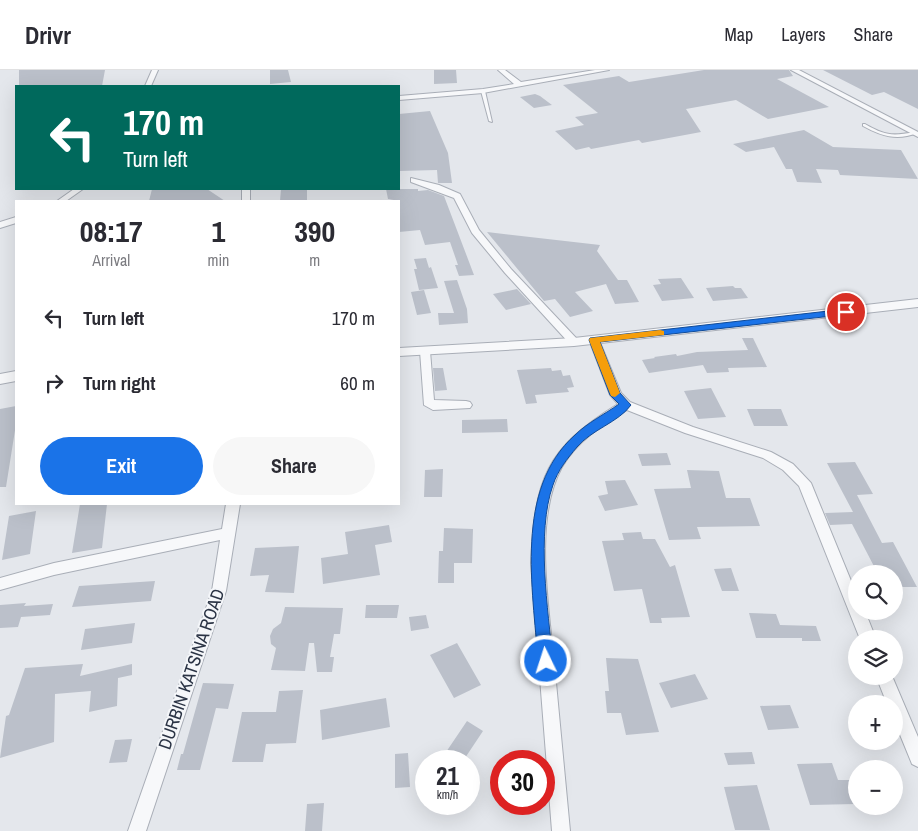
<!DOCTYPE html>
<html lang="en">
<head>
<meta charset="utf-8">
<style>
  :root { --surface:#fff; --page:#f7f7f7; --text:#2b2b33; --muted:#7c7c81; --line:#e1e1e2; --accent:#1a73e8 }
  body { margin:0; font-family:"Archivo Narrow",sans-serif; background:var(--page); color:var(--text); height:100vh; display:flex; flex-direction:column; font-size:19px; white-space:nowrap }
  * { box-sizing:border-box; margin:0 }
  p { font-size:16px; color:var(--muted) }
  .icon { flex:none; width:28px; height:28px; fill:none; stroke:currentColor; stroke-width:2; stroke-linecap:round; stroke-linejoin:round }
  .map { position:relative; flex:1; overflow:hidden }
  .drawer { position:absolute; left:15px; top:130px; width:385px; height:305px; display:flex; flex-direction:column; background:var(--surface); border-radius:0px; box-shadow:0 5px 20px #0002 }
  .drawer>* { flex:none }
  .top-card { position:absolute; left:15px; top:15px; width:385px; height:105px; border-radius:0px; box-shadow:0 5px 20px #0002; background:#00695c; color:#fff; overflow:hidden }
  .tools { position:absolute; left:848px; top:495px; display:grid; gap:10px }
  .tools a { display:grid; place-items:center; width:55px; height:55px; border-radius:50%; background:var(--surface); box-shadow:0 5px 20px #0002; font-size:25px }
  .speed { position:absolute; left:415px; top:680px; display:flex; gap:10px; font-size:25px; font-weight:700; text-align:center }
  .speed>* { display:grid; place-content:center; width:65px; height:65px; border-radius:50%; background:var(--surface); box-shadow:0 5px 20px #0002; line-height:1 }
  .speed small { font-size:12px; font-weight:400 }
  .speed .limit { border:8px solid #d22; background:#fff; color:#111 }
  .pin { position:absolute; display:grid; place-items:center; width:42px; height:42px; color:#fff; margin:-21px; border:2px solid #fff; border-radius:50%; box-shadow:0 1px 5px #0007 }
  .me { position:absolute; width:55px; margin:-28px; rotate:356deg; stroke-linejoin:round; filter:drop-shadow(0 0 4px #0008) }
  .turn { display:flex; align-items:center; gap:18px; height:105px; padding:0 25px; font-size:22px }
  .turn .icon { width:65px; height:65px; stroke-width:2.5 }
  .turn b { display:block; font-size:35px; line-height:42px }
  .eta { display:flex; justify-content:space-evenly; align-items:center; height:85px; text-align:center }
  .eta b { font-size:30px; font-weight:700; line-height:35px }
  .button { display:flex; gap:10px; margin-top:auto; padding:10px 25px }
  .button a { flex:1; height:58px; border-radius:30px; background:var(--accent); color:#fff; font-size:20px; font-weight:700; line-height:58px; text-align:center }
  .button a+a { background:var(--page); color:var(--text) }
  ul { padding:0; list-style:none }
  li { display:flex; align-items:center; gap:15px; height:65px; padding:0 25px }
  li div { flex:1 }
  li b { display:block; font-size:19px }
  li em { font-style:normal }
  header { display:flex; align-items:center; gap:30px; box-sizing:border-box; height:70px; padding:0 25px; background:var(--surface); border-bottom:1px solid var(--line) }
  header strong { font-size:24px }
  nav { display:flex; gap:28px; margin-inline-start:auto; font-size:18px }
  .map>svg:first-child { display:block }
  .building { fill:#bbc0ca }
  .lines { fill:none; stroke-linecap:round; stroke-linejoin:round }
  .service-casing { stroke:#a9aeb7; stroke-width:2 }
  .minor-casing { stroke:#a9aeb7; stroke-width:2 }
  .tertiary-casing { stroke:#a9aeb7; stroke-width:2 }
  .service { fill:#f7f8fa; fill-rule:evenodd }
  .minor { fill:#f7f8fa; fill-rule:evenodd }
  .tertiary { fill:#f7f8fa; fill-rule:evenodd }
  .route { fill:#1a73e8; stroke:#114b97 }
  .slow { fill:#f59e0b }
  .labels { text-anchor:middle; dominant-baseline:central; stroke-width:4; stroke-linejoin:round; paint-order:stroke }
  .near-street-label { font-size:18px; fill:#2b3445; stroke:#f4f6f9 }
</style>
</head>
<body>
<header>
<strong>Drivr</strong>
<nav><a>Map</a><a>Layers</a><a>Share</a></nav>
</header>
<div class="map">
<svg width="918" height="761" viewBox="0 0 918 761">
  <rect width="100%" height="100%" fill="#e4e7ec"/>
  <path class="building" d="M19,0H105L102,16H19Z
    M270,0H288L291,12L270,14Z
    M434,0H456L457,13L434,14Z
    M704,0H789L793,6L777,9L829,37L768,49L736,30L686,39L701,62L642,73L639,70L591,79L589,77L576,80L555,61L584,55L575,47L598,43L563,15L619,6L629,12Z
    M823,0H918V39L884,22L872,25Z
    M535,24L540,26L552,35L534,38L520,27Z
    M430,41L448,83L452,113H438L437,100L399,101V44Z
    M804,60L833,77L901,80L918,109L840,105L838,100L816,99L822,113L797,112L792,99H786L774,77L746,82L733,74Z
    M152,119H207L225,131H149Z
    M281,119H307V131H280Z
    M386,119H418V121L428,120L444,126L474,205L459,206L455,195H458L450,172L425,175L420,160L399,162V131L388,129Z
    M487,162L600,175L597,181L618,210H627L639,232L615,234L606,214L575,222L593,241L570,247L555,229L544,231Z
    M426,188L429,198L431,197L438,218L419,220L414,199H417L414,189Z
    M681,208L694,228L662,231L653,215L661,214L658,209Z
    M457,210L467,239L468,253L439,255L438,243H454L444,211Z
    M733,216L735,218H741L748,228L713,231L706,218Z
    M517,219L531,234L506,240L493,224Z
    M424,220L431,243L417,245L411,222Z
    M742,268H753L767,297L728,298L729,302L707,303L703,295L649,303L642,290L655,288L654,287L676,284L677,286L697,282L748,280Z
    M433,298H443L447,320L435,321Z
    M551,298L552,301L561,300L563,306L570,305L574,317L567,318L569,322L535,325L537,333L526,334L517,300Z
    M711,318L726,347L698,349L684,321Z
    M16,336V354L6,417H0V339Z
    M747,339H781L788,356H754Z
    M507,349L508,362L462,363V350Z
    M667,383L671,395L642,396L638,384Z
    M855,392L873,424L857,425L882,473L893,472L917,517H894V504H878L852,454L830,455L825,443L853,442L827,393Z
    M443,399L442,427H424L425,400Z
    M687,400L719,401L726,428H750L760,456L697,457L701,469L669,470L654,419L691,418Z
    M625,410L638,435L605,441L598,426L608,424L605,411Z
    M80,434H107L102,478L72,483Z
    M36,441L30,484L2,490L9,446Z
    M389,455L392,472L375,475L380,505L323,514L321,488L348,484L345,462Z
    M444,458L473,459L472,493H454V513H438L439,481H443Z
    M641,462L643,469H655L670,497L675,495L690,547L661,548L662,553H650L642,519L614,521L602,471L624,470L622,463Z
    M299,476L294,523L265,522L269,505L250,506L255,478Z
    M731,498L739,521H722L714,499Z
    M155,511L151,531L72,537L79,516Z
    M26,533L24,536L53,534L50,545L21,547L18,557L0,558V535Z
    M366,535H399L397,548H365Z
    M285,537L343,538L340,564H334L330,587H334L332,602H317L314,573H309L305,601L271,600L276,578L271,574L270,566L273,559L281,553Z
    M749,543L776,544L780,555L816,556L821,571H802V568H756Z
    M426,545L429,558L411,561L409,547Z
    M135,553L132,573L81,580L85,559Z
    M457,573L481,615L454,628L430,585Z
    M606,588L638,589L659,662L626,665L621,643H607L605,621H609Z
    M83,594L80,606L132,594V605L118,608L117,636L89,642L91,621L55,624L54,672L0,688L6,646L9,645L25,598Z
    M695,604L708,629L671,638L659,613Z
    M203,613L234,614L228,639L216,638L200,700H177L181,684H183Z
    M303,620L296,673L266,674L263,692H232L242,642H276L279,621Z
    M386,628L390,657L322,670L320,640Z
    M790,635L799,658L768,660L760,636Z
    M467,651L483,661L463,691H440Z
    M132,669L127,692L109,693L115,670Z
    M752,682L755,694L728,695L724,683Z
    M408,683L410,717L395,718V684Z
    M832,693L838,710H856V734L810,735L797,694Z
    M757,715L770,760H735L724,717Z
    M324,733L322,761H305L307,734Z"/>
  <g class="lines">
    <defs>
      <path id="service" d="M483,20L485,21L492,52L489,51L481,21Z
        M863,54H865C886,66 892,66 915,62L917,63C897,71 881,66 863,56Z"/>
      <path id="minor" d="M152,0H158L151,16H145Z
        M498,0H505L521,12L595,0H609L483,23L399,30V26L483,19L514,14Z
        M791,0H799L918,62V67Z
        M411,108L439,115L460,124L479,160L511,199L578,270L579,272L578,274H570L505,203L472,163L454,128L411,112Z
        M74,119H83L66,131H57Z
        M242,119H250V131H242Z
        M16,147V153L0,158V152Z
        M594,267L599,270L621,323L630,332L693,357L771,382L793,394L811,413L856,523V541H865L876,569H860L799,416L783,400L763,388L685,363L627,340C602,355 577,371 562,397C532,451 550,543 555,602C560,655 565,708 570,761H552L531,493C535,409 545,379 618,334L610,325L589,270Z
        M425,278L430,281L434,330L466,331L470,332L472,335L470,338L433,340L424,335L420,281Z
        M226,434H240L226,521L146,761H128L212,521L220,470L54,505L0,520V508L54,493L222,459Z
        M876,606H892L918,667V697L912,694L894,650V634H887Z"/>
      <path id="tertiary" d="M918,229V237L574,276L399,286V278L574,268Z
        M16,301V311L0,314V304Z"/>
    </defs>
    <use href="#service" class="service-casing"/>
    <use href="#minor" class="minor-casing"/>
    <use href="#tertiary" class="tertiary-casing"/>
    <use href="#service" class="service"/>
    <use href="#minor" class="minor"/>
    <use href="#tertiary" class="tertiary"/>
  </g>
  <path class="route" d="M846,239L851,242L850,244L600,272L620,323L631,335C619,352 591,360 577,377C567,389 558,400 553,415C536,463 548,540 553,591L551,595L546,597L541,595L538,591C533,519 514,419 575,365C587,353 605,344 619,334L610,325L589,270L590,268Z"/>
  <path class="slow" d="M660,260L664,261V265L600,272L620,323L615,327L611,326L589,270L590,268Z"/>
  <g class="labels">
    <g class="near-street-label">
      <text transform="translate(191 599) rotate(-71)">DURBIN KATSINA ROAD</text>
    </g>
  </g>
</svg>
<div class="tools">
<a><svg class="icon" aria-label="search" viewBox="0 0 24 24"><circle cx="10" cy="10" r="6"/><path d="M15 15l6 6"/></svg></a>
<a><svg class="icon" aria-label="layers" viewBox="0 0 24 24"><path d="M12 4l9 5-9 5-9-5zM3 14l9 5 9-5"/></svg></a>
<a>+</a>
<a>−</a>
</div>
<div class="speed"><div>21<small>km/h</small></div><div class="limit">30</div></div>
<div class="pin" style="left:846px;top:242px;background:#d93025"><svg class="icon" aria-label="arrive" viewBox="0 0 24 24"><path d="M6 21V4h12l-3 4 3 4H6"/></svg></div>
<svg class="me" style="left:546px;top:591px" viewBox="-20 -20 40 40"><circle r="17" fill="#1a73e8" stroke="#fff" stroke-width="3"/><path d="M0-11L8 9 0 5-8 9z" fill="#fff"/></svg>
<div class="top-card">
<div class="turn"><svg class="icon" aria-label="left" viewBox="0 0 24 24"><path d="M17 20v-9H6M10 6l-5 5 5 5"/></svg><div><b>170 m</b>Turn left</div></div>
</div>
<section class="drawer">
<div class="eta">
<div><b>08:17</b><p>Arrival</p></div>
<div><b>1</b><p>min</p></div>
<div><b>390</b><p>m</p></div>
</div>
<ul>
<li><svg class="icon" aria-label="left" viewBox="0 0 24 24"><path d="M17 20v-9H6M10 6l-5 5 5 5"/></svg><div><b>Turn left</b></div><em>170 m</em></li>
<li><svg class="icon" aria-label="right" viewBox="0 0 24 24"><path d="M7 20v-9h11M14 6l5 5-5 5"/></svg><div><b>Turn right</b></div><em>60 m</em></li>
</ul>
<div class="button"><a>Exit</a><a>Share</a></div>
</section>
</div>
</body>
</html>
